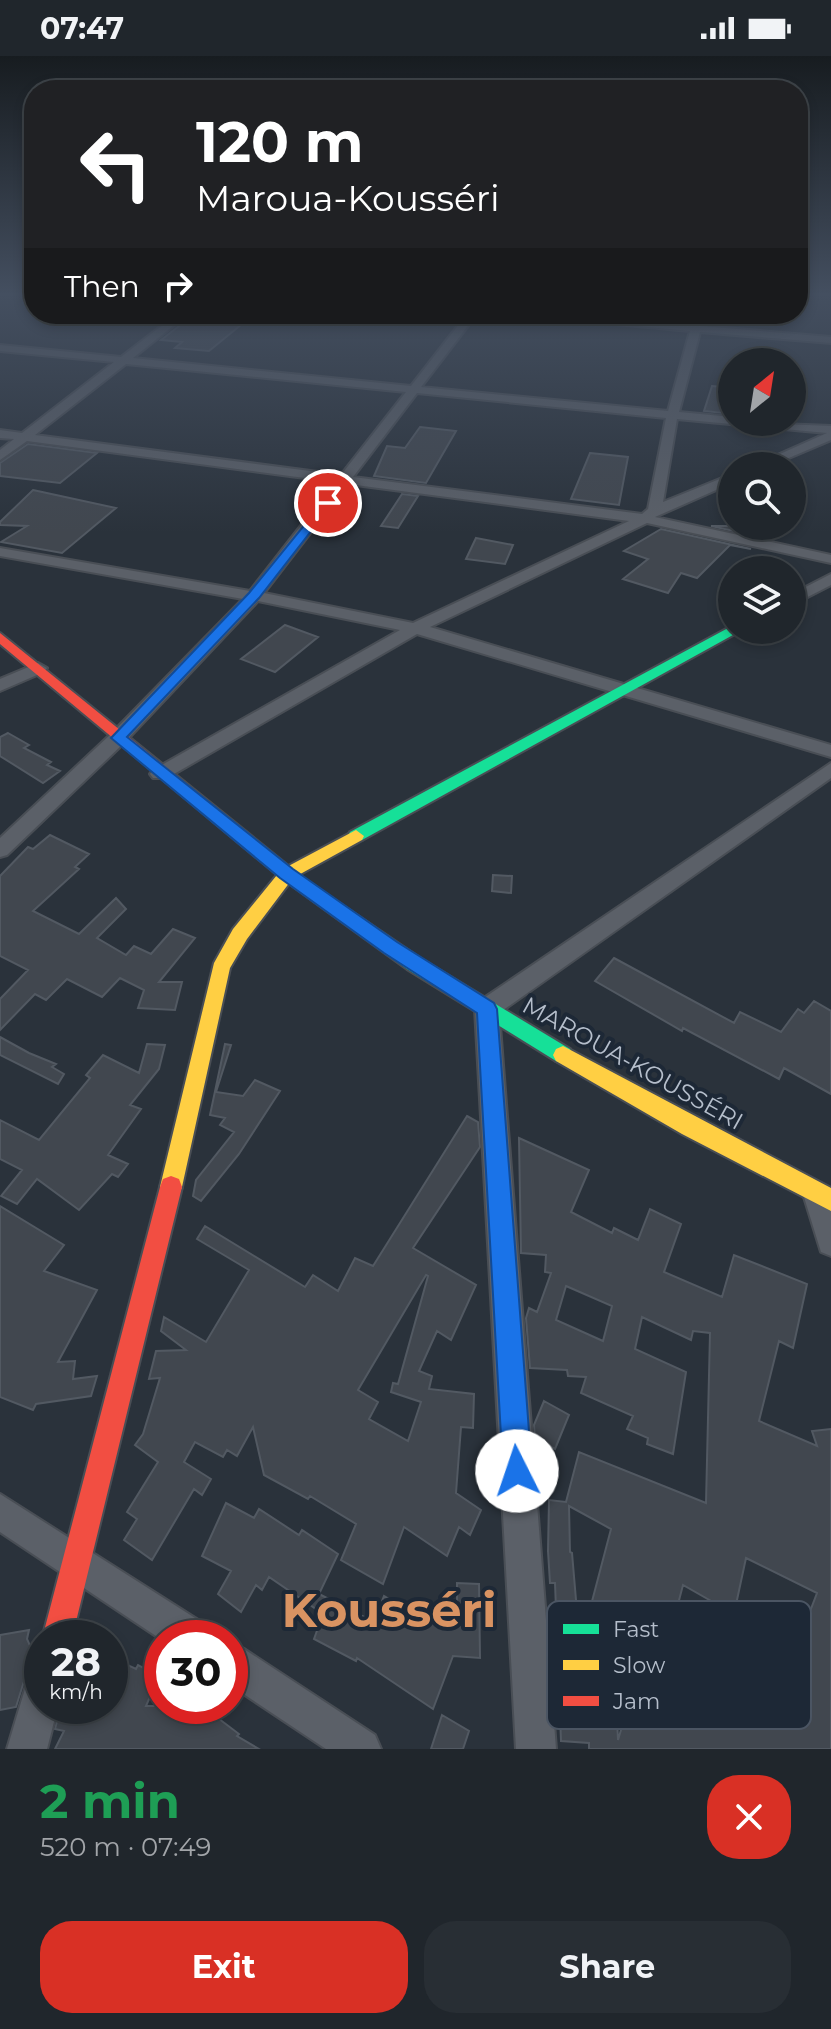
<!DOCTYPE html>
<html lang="en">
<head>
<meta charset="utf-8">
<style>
  :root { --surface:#20262c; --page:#282e34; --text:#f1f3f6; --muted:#a2a5a9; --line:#3d4348; --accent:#d93025 }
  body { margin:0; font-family:Montserrat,sans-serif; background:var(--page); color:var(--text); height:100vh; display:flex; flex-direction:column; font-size:30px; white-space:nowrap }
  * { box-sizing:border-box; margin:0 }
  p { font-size:26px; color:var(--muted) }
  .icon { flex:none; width:44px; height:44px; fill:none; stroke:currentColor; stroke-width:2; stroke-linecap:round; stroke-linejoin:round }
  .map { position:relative; height:1693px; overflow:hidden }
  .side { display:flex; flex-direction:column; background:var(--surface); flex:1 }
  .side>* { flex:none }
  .banner { position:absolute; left:24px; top:24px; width:784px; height:244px; border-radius:32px; box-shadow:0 4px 12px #0003,0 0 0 2px var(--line); background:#202124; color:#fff; overflow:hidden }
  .needle { width:52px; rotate:30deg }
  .buttons { position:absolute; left:718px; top:292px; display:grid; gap:16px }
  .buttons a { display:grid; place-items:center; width:88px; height:88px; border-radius:50%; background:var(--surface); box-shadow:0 4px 12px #0003,0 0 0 2px var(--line); font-size:40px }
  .speed { position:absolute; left:24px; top:1564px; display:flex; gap:16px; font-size:40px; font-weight:700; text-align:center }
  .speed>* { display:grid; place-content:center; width:104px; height:104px; border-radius:50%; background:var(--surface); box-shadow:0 4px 12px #0003,0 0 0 2px var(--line); line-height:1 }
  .speed small { font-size:20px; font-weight:400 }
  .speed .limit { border:12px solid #d22; background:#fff; color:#111 }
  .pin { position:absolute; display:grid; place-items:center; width:68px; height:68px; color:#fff; margin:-34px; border:4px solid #fff; border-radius:50%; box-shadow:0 2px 8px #0007 }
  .me { position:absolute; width:88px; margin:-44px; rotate:356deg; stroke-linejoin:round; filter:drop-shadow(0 0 6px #0008) }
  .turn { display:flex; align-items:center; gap:28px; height:168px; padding:0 40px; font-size:36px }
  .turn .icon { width:104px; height:104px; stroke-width:2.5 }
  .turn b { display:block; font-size:56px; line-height:68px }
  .then { display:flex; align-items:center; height:76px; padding:0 40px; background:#0003; gap:16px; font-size:30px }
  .round { display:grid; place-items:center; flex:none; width:84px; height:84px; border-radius:32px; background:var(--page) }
  .overview { display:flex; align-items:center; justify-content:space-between; height:136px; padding:0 40px }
  h1 { font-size:48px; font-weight:700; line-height:60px; color:#1e9e55 }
  .cta { display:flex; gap:16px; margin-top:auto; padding:16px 40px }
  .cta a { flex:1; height:92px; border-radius:32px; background:var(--accent); color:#fff; font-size:32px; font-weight:700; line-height:92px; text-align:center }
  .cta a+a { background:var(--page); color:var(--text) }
  .status { display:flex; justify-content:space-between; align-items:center; height:56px; padding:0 40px; background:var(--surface); direction:ltr }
  .status svg { height:22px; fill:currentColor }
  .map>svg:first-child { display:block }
  .building { fill:#41474f; stroke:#525962; stroke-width:2; fill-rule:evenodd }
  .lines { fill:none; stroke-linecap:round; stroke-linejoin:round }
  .street-casing { stroke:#494e55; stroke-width:4 }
  .fast-casing { stroke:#494e55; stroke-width:4 }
  .slow-casing { stroke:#494e55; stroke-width:4 }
  .jam-casing { stroke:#494e55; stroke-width:4 }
  .street { fill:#5b6068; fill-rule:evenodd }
  .fast { fill:#16e098; fill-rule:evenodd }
  .slow { fill:#ffcf43; fill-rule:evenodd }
  .jam { fill:#f24e42; fill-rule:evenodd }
  .route { fill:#1a73e8; stroke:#114b97; stroke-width:2 }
  .labels { text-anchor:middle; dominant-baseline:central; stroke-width:8; stroke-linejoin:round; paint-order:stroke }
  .street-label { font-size:24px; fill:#b5becb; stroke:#1d2836 }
  .near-town-label { font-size:48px; font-weight:bold; fill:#d99362; stroke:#1d2836 }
  .key { fill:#1d2836; stroke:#4b5563; stroke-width:2 }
  .key-label { font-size:22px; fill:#b5becb }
</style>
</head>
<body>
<div class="status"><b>07:47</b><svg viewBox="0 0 49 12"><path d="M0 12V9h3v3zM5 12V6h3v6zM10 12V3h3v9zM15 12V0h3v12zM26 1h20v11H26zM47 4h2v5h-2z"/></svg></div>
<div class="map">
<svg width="831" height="1693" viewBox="0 0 831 1693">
  <rect width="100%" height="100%" fill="#2a323b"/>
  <path class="building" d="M188,263L242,268L209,295L175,292L182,286L161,284Z
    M712,330L732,332V358L704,355Z
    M420,371L456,375L426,427L374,420L387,390L405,392Z
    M28,388L97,397L60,427L0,420V407Z
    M590,397L628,401L619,449L571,443Z
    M33,434L116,452L62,497L1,486L27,470L0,469V466Z
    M402,438L418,440L398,472L381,470Z
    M711,470H768L760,481Z
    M661,473L751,493L730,489L697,522L681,517L668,537L623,523L648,503L624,495Z
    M476,482L513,489L505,508L466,503Z
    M285,569L318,581L275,616L241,603Z
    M8,677L29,689L24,692L51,706L47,709L60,715L43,727L0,700V681Z
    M50,779L89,798L75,811L79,813L33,855L79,878L116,842L126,853L97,882L126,899L134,890L151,898L173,873L195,882L159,926H182L175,954L138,952L144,934L120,922L102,941L67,923L46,944L35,938L0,974V943L28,914L0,900V820L28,791L33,793Z
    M493,819L512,820L511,837L492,835Z
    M614,902L734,967L740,956L781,976L798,953L804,957L814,945L831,955V1038L784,1012L779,1023L683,972L682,975L595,925Z
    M0,981L29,997L56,1008L52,1011L64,1018L58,1028L0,999Z
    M147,988L165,989L159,1013L130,1049L141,1053L108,1099L128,1108L118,1121L112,1118L79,1154L37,1123L17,1148L1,1140L22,1114L0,1103V1064L39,1084L90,1022L86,1019L103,999L139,1017Z
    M225,988L231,989L216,1036L243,1040L255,1024L280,1035L239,1098L201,1145L193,1140L196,1124L234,1076L220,1069L225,1062L210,1059Z
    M467,1060L478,1066L480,1091L413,1192L476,1229L451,1284L437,1275L419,1315L432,1320L429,1333L474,1338L473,1372L461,1371L456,1437L481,1454L470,1479L459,1471L447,1500L404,1471L383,1528L341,1504L356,1468L310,1440L308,1443L264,1419L253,1371L237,1400L227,1394L223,1401L195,1386L184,1406L211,1423L202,1439L194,1433L152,1504L124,1484L137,1463L127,1456L158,1406L135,1389L143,1378L160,1322L149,1323L156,1295L186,1294L161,1275L164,1261L206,1286L249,1214L197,1183L205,1170L305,1231L313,1219L338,1235L355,1202L373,1210ZM426,1219L428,1220L398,1328L393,1327L391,1336L421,1346L408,1385L369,1363L378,1346L358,1334Z
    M519,1082L589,1114L571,1156L612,1177L614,1172L638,1184L650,1153L681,1168L664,1216L722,1241L734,1199L807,1228L793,1292L779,1285L759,1365L817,1390L812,1375L831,1373V1693H589V1687L561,1685L555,1527H550L548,1495L549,1444L566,1446L579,1396L706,1447L710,1277L693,1275L691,1284L642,1261L635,1293L686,1316L673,1398L647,1388L648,1382L627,1373L633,1360L581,1337L586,1321L568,1320L567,1314L530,1312L526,1262L529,1252L537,1256L551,1217L545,1216L546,1199L521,1197ZM566,1230L612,1250L603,1285L556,1264ZM569,1450L611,1473L580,1591L572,1497L570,1496ZM746,1502L817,1537L801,1579L795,1623L744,1591L727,1663L682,1641L691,1610L666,1594L683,1529L734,1558ZM613,1555L650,1577L618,1684L616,1641L583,1637L580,1596L615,1600Z
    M0,1150L64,1189L44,1215L97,1234L58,1306L75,1305L73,1323L97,1320L91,1340L36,1348L33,1354L0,1341Z
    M544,1345L569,1359L555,1393L535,1382L534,1369Z
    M226,1447L254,1462L259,1453L299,1479L302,1474L338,1498L319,1538L374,1566L384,1540L411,1556L419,1549L426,1565L457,1559V1527L479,1528L480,1602L453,1600L433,1653L357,1602L356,1605L314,1583L323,1558L269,1521L262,1534L256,1529L241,1556L218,1538L231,1515L202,1500Z
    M29,1574L27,1583L35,1601L33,1618L25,1622L16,1651L0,1654V1579Z
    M110,1601L136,1613L138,1609L159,1620L146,1650H202L239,1678L237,1680L259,1693H55L64,1675L55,1673L61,1650H110Z
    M442,1659L469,1675L463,1693H431Z"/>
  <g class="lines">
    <defs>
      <path id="street" d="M177,258H188L133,302L411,330L467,258H477L421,331L668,355L690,275L511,258H551L692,270L695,258H705L701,270L831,281V287L700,276L679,356L732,361V366L831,370V384L770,410H753L827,377L677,363L663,446L732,418V427L655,461L831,499V507L647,467L430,571L831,689V701L417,578L167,722H153L150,718L153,714L400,574L258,545L125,686L7,799L0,801V782L111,678L243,543L0,500V492L250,535L335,426L27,385L0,404V394L14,383L0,382V374L22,377L114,306L0,295V289L121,301ZM126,308L406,336L341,419L35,379ZM417,337L666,362L648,453L642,458L353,421ZM348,428L629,465L413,567L264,537Z
        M831,518V529L792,549V538Z
        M38,607L47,612L44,616L0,635V623Z
        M831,707V722L499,957L556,1693H516L475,953L478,946Z
        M818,1127L828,1131L831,1138V1200L821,1196L804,1141L808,1131Z
        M0,1438L206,1569L212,1582L162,1584L0,1476Z
        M230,1588L244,1593L375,1679L381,1693H326L230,1629Z
        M42,1618V1650H58L47,1693H7L28,1623Z"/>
      <path id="fast" d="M730,571L732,574H742L362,784H350L348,780L350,776Z
        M286,811L421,903L570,993L573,999L570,1005L563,1008L556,1005L407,913L280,821L277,817Z"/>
      <path id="slow" d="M356,774L364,780L362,784L293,822L247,883L230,912L182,1131L179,1139L171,1142L163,1139L160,1131L214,907L233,873L281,814Z
        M563,990L831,1132V1155L682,1078L556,1005L553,999L556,993Z"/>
      <path id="jam" d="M0,577L292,813L295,817L292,821H280L0,588Z
        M171,1120L179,1123L182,1131L72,1582L42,1583L160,1131L163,1123Z"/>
    </defs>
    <use href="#street" class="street-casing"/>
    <use href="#fast" class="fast-casing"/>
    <use href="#slow" class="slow-casing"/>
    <use href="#jam" class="jam-casing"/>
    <use href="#street" class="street"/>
    <use href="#fast" class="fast"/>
    <use href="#slow" class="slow"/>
    <use href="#jam" class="jam"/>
  </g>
  <linearGradient id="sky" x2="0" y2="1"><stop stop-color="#171c20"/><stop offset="0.5" stop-color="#444f60"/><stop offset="1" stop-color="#444f60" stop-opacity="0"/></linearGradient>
  <rect width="831" height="477" fill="url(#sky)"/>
  <path class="route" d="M324,445L333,447L259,542L127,681L293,813L397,886L494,947L497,953L532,1415L527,1425L517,1430L507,1425L503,1415L477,957L384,897L280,822L111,682L249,537Z"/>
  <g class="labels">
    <g class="street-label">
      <text transform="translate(633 1007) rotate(29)">MAROUA-KOUSSÉRI</text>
    </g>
    <g class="near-town-label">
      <text x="389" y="1554">Kousséri</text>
    </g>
  </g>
  <rect x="547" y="1545" width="264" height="128" rx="12" class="key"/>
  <rect x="563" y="1568" width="36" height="10" fill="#16e098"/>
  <rect x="563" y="1604" width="36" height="10" fill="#ffcf43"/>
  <rect x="563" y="1640" width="36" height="10" fill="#f24e42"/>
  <g class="key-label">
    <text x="613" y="1581">Fast</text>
    <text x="613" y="1617">Slow</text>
    <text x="613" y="1653">Jam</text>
  </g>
</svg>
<div class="buttons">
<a><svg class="needle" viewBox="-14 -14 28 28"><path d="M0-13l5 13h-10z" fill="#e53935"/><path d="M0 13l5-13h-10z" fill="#a2a5a9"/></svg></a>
<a><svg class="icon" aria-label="search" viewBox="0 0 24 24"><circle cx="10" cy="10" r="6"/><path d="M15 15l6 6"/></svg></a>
<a><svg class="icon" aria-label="layers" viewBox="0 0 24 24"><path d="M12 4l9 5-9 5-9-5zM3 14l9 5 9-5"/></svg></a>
</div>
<div class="speed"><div>28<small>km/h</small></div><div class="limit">30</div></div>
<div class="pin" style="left:328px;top:447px;background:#d93025"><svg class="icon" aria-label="arrive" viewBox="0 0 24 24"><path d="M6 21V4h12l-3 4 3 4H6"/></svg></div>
<svg class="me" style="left:517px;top:1415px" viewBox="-20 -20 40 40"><circle r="19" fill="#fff"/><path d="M0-13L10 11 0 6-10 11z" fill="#1a73e8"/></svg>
<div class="banner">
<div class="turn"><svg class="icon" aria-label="left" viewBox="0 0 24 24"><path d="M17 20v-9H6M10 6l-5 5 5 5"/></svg><div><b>120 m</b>Maroua-Kousséri</div></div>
<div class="then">Then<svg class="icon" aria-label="right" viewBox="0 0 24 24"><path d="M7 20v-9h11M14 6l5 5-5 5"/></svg></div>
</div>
</div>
<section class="side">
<div class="overview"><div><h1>2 min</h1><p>520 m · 07:49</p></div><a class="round" style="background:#d93025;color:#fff"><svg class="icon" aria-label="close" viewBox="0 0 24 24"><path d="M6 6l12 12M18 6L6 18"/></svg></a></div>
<div class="cta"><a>Exit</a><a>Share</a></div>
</section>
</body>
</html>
